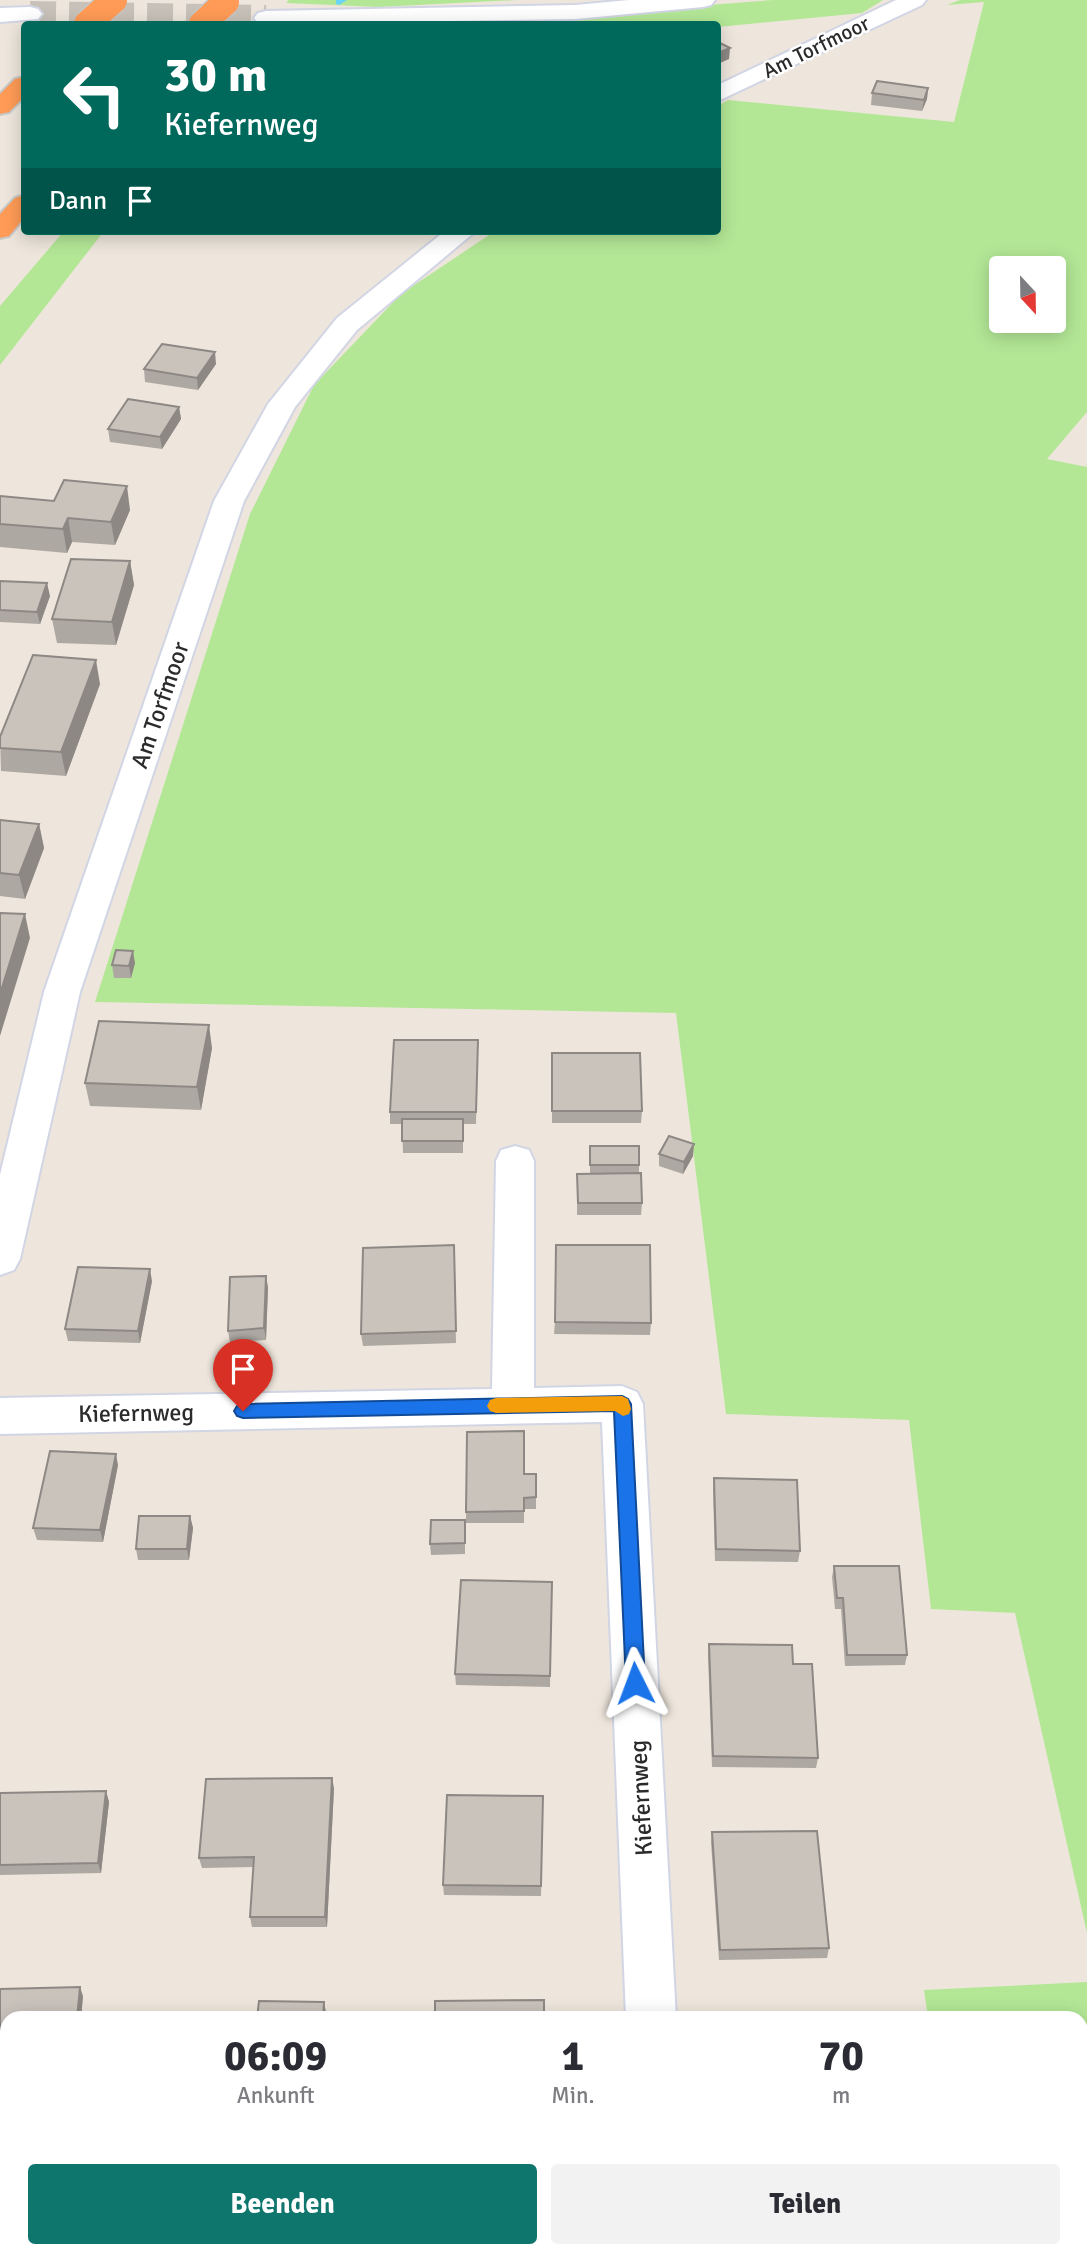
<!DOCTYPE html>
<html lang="de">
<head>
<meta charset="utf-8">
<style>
  :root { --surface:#fff; --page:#f2f2f3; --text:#2b2b33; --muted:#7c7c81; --accent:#0f766e }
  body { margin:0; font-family:Signika,sans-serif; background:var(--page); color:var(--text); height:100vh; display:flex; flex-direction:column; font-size:26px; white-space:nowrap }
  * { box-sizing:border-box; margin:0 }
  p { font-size:23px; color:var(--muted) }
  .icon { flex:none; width:38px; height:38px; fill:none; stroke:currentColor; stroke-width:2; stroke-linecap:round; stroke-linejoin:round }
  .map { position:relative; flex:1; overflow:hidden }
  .side { position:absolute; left:0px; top:2011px; width:1088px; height:247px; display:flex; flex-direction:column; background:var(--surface); border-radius:21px 21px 0 0; box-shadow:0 4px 18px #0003 }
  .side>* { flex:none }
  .banner { position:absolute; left:21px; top:21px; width:700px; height:214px; border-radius:7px; box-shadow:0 4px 18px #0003; background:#00695c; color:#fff; overflow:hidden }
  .needle { width:46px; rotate:158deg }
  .fabs { position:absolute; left:989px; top:256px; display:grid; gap:14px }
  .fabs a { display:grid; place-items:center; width:77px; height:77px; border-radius:7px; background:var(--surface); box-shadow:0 4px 18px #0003; font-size:35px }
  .pin { position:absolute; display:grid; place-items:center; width:60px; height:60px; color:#fff; margin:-72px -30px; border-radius:50% 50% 50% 0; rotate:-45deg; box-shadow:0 0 7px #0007 }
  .pin .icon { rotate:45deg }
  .me { position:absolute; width:77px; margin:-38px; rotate:357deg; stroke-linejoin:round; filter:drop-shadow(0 0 5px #0008) }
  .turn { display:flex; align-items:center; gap:24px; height:147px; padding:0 28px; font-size:32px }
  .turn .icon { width:91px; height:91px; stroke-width:2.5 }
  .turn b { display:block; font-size:49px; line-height:60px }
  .then { display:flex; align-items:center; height:66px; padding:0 28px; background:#0003; gap:14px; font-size:26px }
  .eta { display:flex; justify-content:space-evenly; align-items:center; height:119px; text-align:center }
  .eta b { font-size:42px; font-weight:700; line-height:49px }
  .primary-button { display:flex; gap:14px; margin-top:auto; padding:14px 28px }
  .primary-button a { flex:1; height:80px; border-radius:7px; background:var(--accent); color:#fff; font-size:28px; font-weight:700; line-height:80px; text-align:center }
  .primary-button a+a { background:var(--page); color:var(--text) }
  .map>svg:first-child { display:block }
  .green { fill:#b3e796; fill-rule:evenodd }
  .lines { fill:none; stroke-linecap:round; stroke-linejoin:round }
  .stream { fill:#69d4f6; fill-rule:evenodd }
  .minor-tunnel { stroke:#c7c1b9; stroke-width:26; stroke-dasharray:26 13; stroke-linecap:butt }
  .minor-casing { stroke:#d1d5e4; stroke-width:4 }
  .highway-casing { stroke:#c8c8c8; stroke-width:4 }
  .minor { fill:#fff; fill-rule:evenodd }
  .highway { fill:#ff9b56; fill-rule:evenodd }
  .highway-bridge-casing { stroke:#c8c8c8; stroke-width:29; stroke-linecap:butt }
  .highway-bridge { stroke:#ff9b56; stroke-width:26 }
  .wall { fill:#ada8a2 }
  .shaded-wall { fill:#8d8884 }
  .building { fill:#c9c3bc; stroke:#8d8884; stroke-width:2 }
  .route { fill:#1a73e8; stroke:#114b97; stroke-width:2 }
  .slow { fill:#f59e0b }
  .labels { text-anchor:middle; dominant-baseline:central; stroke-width:5; stroke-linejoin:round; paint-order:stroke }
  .far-street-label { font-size:21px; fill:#2b2b2b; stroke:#fff }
  .street-label { font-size:24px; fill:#2b2b2b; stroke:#fff }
</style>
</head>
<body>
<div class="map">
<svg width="1087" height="2256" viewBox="0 0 1087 2256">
  <rect width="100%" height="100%" fill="#eee6dc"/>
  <path class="green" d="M289,0H517L379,7L286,3Z
    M773,0H883L862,13L718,27V24H459Z
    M960,0H1087V412L1047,459L1087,467V1933L1015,1613L931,1609L909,1420L726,1414L676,1013L95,1002L250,514L314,385L401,294L495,231H718V106L728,100L954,122L984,2L947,5ZM1001,268H1054V320H1001Z
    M64,231H104L0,365V306Z
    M1087,1982V2256H966L965,2251L1082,2250V2018H928L924,1990Z"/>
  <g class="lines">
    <path class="stream" d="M336,0H347L339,5L336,4Z"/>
    <path class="minor-tunnel" d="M30,14L266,18"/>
    <defs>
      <path id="minor" d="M629,0H715L711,5L703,7L575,19L264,24L258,23L254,18L258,13L266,11L575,5Z
        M896,0H926L922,5L718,101V85Z
        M30,7L38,9L42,14L38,19L0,22V8Z
        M445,231H476L357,330L295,407L244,501L80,992L20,1259L14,1270L0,1275V1175L44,992L214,501L268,404L337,318Z
        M515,1146L529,1150L534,1161V1388L622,1386L637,1392L643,1404L676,2018H626L602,1422L0,1434V1398L492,1389L496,1161L501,1150Z
        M634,2250H688L689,2256H635Z"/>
      <path id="highway" d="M24,77V97L9,112L0,114V94L15,79Z
        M24,195V218L9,236L0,238V214L15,198Z"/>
    </defs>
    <use href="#minor" class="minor-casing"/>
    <use href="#highway" class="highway-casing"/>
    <use href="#minor" class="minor"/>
    <use href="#highway" class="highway"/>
    <defs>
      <path id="highway-bridge" d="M87,24L114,0
        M202,24L226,2"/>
    </defs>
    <use href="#highway-bridge" class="highway-bridge-casing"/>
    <use href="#highway-bridge" class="highway-bridge"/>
  </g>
  <path class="wall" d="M928,88L927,99L922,111L871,105L872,93Z
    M216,364L198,390L145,382L144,369Z
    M179,407L181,419L162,449L110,442L108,429Z
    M0,496L130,510L115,545L72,542L67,553L0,547Z
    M130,561L134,585L116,645L57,643L52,619Z
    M0,581L50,596L40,624L0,622Z
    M100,684L66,776L1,771L0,737Z
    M0,820L39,824L44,848L25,899L0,896Z
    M135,963L131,978H114L112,965Z
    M478,1040L476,1124H463V1153H403L402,1124H390V1112Z
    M212,1048L201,1110L90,1106L85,1083Z
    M552,1053L642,1111L641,1123H552Z
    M590,1146H639V1173L642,1203L641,1215H577V1174H590Z
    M659,1154L693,1156L683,1174L659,1166Z
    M454,1245L456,1343L363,1346L361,1334Z
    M266,1276L268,1288L266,1340L230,1342L228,1331Z
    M152,1281L140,1343L68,1341L65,1329Z
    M555,1322L651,1323L650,1335L554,1334Z
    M118,1465L103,1542L37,1540L33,1528Z
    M524,1474H536V1509H524V1523H466V1512Z
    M714,1478L800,1551L798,1562L715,1561L713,1490Z
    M190,1516L193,1528L189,1560H138L136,1549Z
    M465,1520V1554L431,1555L430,1544Z
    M834,1566L907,1655L905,1665L845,1666L841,1609H835L832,1577Z
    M552,1582L550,1687L456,1685L455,1674Z
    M709,1644L793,1664L818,1758L816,1768L712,1767L708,1655Z
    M334,1788L327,1927H252L250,1917L254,1867L202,1868L199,1858Z
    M106,1791L109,1802L101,1873L0,1875V1793Z
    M543,1796L541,1896L444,1895L443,1885Z
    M712,1832L829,1948L827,1958L719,1960L711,1842Z
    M0,1989L83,1996L81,2018H7V2098H0Z
    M749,2250H826L824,2256H750Z"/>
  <path class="shaded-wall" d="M730,48L729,59L718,64V53Z
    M928,88L927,99L922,111L924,100Z
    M215,352L216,364L198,390L197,378Z
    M179,407L181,419L162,449L160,437Z
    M127,486L130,510L115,545L111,522Z
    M68,518L72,542L67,553L63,529Z
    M130,561L134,585L116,645L112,622Z
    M47,583L50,596L40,624L37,612Z
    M96,660L100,684L66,776L61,752Z
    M39,824L44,848L25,899L19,875Z
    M25,914L30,938L0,1036V994Z
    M133,951L135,963L131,978L129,966Z
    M209,1025L212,1048L201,1110L197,1087Z
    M694,1144L693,1156L683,1174L684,1162Z
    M150,1269L152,1281L140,1343L138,1331Z
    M266,1276L268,1288L266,1340L264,1328Z
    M116,1454L118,1465L103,1542L100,1530Z
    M190,1516L193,1528L189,1560L187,1549Z
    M332,1778L334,1788L327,1927L325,1917Z
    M106,1791L109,1802L101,1873L98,1863Z
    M80,1987L83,1996L81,2018H77Z
    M324,2002L326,2012V2018H323Z
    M44,2250H49L48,2256H43Z"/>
  <path class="building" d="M718,42L730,48L718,53Z
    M877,81L928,88L924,100L872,93Z
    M162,344L215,352L197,378L144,369Z
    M128,399L179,407L160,437L108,429Z
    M64,480L127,486L111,522L68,518L63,529L0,524V496L54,501Z
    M71,559L130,561L112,622L52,619Z
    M0,581L47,583L37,612L0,610Z
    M33,655L96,660L61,752L0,748V737Z
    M0,820L39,824L19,875L0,873Z
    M0,913L25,914L0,994Z
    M116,950L133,951L129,966L112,965Z
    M99,1021L209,1025L197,1087L85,1083Z
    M394,1040H478L476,1112H390Z
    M552,1053H640L642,1111H552Z
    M402,1119H463V1141H402Z
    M669,1136L694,1144L684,1162L659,1154Z
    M590,1146H639V1165H590Z
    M641,1173L642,1203H578L577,1174Z
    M454,1245L456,1331L361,1334L363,1248Z
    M556,1245H650L651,1323L555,1322Z
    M78,1267L150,1269L138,1331L65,1329Z
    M266,1276L264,1328L228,1331L230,1277Z
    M524,1431V1474H536V1497L524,1498V1511L466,1512L467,1432Z
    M50,1451L116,1454L100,1530L33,1528Z
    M714,1478L797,1480L800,1551L716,1549Z
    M139,1516H190L187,1549H136Z
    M431,1520H465V1543L430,1544Z
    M834,1566H899L907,1655H847L843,1598H837Z
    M461,1580L552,1582L550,1676L455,1674Z
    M709,1644L792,1645L793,1664H812L818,1758L713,1756Z
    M332,1778L325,1917H250L254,1857L199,1858L206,1779Z
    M106,1791L98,1863L0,1865V1793Z
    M447,1795L543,1796L541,1886L443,1885Z
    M817,1831L829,1948L720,1950L712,1832Z
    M80,1987L77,2018H7V2089H0V1989Z
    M544,2000V2018H435V2001Z
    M259,2001L324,2002L323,2018H257Z
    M0,2205H7V2250H44L43,2256H0Z
    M434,2250H548V2256H433Z"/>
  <path class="route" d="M622,1396L628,1399L631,1404L645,1683L642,1689L635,1691L629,1689L626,1683L614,1411L243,1418L237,1416L234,1411L237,1406L243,1404Z"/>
  <path class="slow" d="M622,1396L628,1399L631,1409L629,1414L623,1416L615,1411L496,1413L490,1411L487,1406L490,1400L496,1398Z"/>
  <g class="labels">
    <g class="far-street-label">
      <text transform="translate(816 47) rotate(-26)">Am Torfmoor</text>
    </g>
    <g class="street-label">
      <text transform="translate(160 705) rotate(-71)">Am Torfmoor</text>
      <text transform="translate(136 1413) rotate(-1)">Kiefernweg</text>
      <text transform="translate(641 1798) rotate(-93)">Kiefernweg</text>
    </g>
  </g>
</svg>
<div class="fabs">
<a><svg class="needle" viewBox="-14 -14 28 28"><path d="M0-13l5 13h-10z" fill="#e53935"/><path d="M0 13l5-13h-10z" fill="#7c7c81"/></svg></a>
</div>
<div class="pin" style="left:243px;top:1411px;background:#d93025"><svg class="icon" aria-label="arrive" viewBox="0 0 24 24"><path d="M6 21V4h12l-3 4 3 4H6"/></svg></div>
<svg class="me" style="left:635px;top:1683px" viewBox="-20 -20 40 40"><path d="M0-17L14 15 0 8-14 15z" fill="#1a73e8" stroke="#fff" stroke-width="4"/></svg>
<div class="banner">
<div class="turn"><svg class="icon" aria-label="left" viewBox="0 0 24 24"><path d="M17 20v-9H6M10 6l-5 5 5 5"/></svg><div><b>30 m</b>Kiefernweg</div></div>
<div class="then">Dann<svg class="icon" aria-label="arrive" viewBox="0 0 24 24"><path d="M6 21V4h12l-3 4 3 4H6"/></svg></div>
</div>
<section class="side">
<div class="eta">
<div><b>06:09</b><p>Ankunft</p></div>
<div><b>1</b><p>Min.</p></div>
<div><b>70</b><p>m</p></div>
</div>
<div class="primary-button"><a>Beenden</a><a>Teilen</a></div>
</section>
</div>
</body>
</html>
